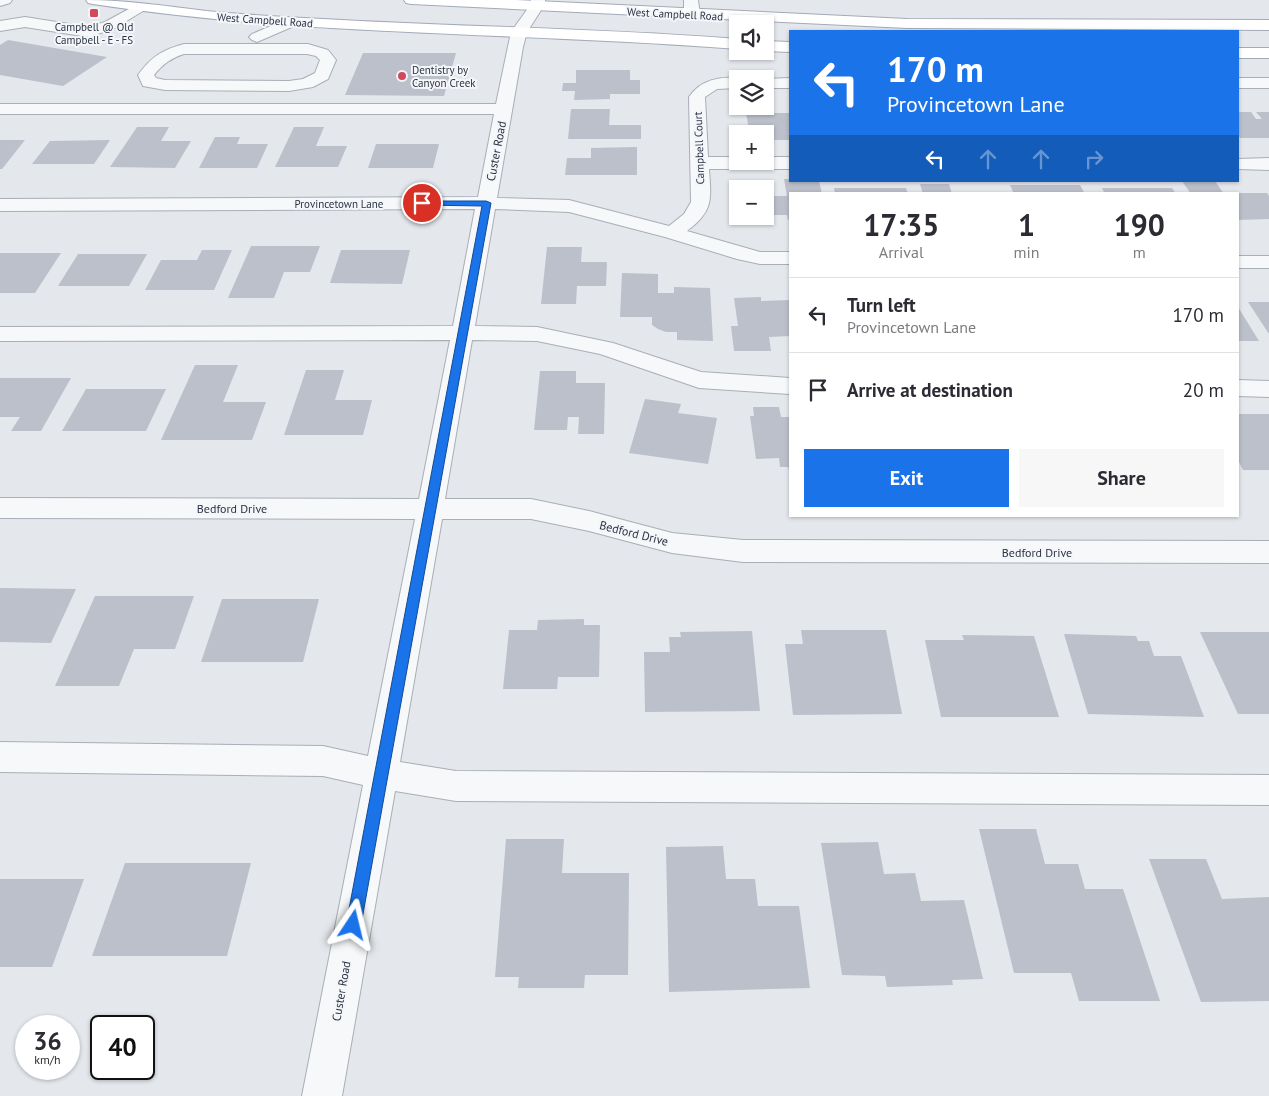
<!DOCTYPE html>
<html lang="en">
<head>
<meta charset="utf-8">
<style>
  :root { --surface:#fff; --page:#f7f7f7; --text:#2b2b33; --muted:#7c7c81; --line:#e1e1e2; --accent:#1a73e8 }
  body { margin:0; font-family:"PT Sans",sans-serif; background:var(--page); color:var(--text); height:100vh; display:flex; flex-direction:column; font-size:19px; white-space:nowrap }
  * { box-sizing:border-box; margin:0 }
  p { font-size:16px; color:var(--muted) }
  .icon { flex:none; width:28px; height:28px; fill:none; stroke:currentColor; stroke-width:2; stroke-linecap:round; stroke-linejoin:round }
  .map { position:relative; flex:1; overflow:hidden }
  .drawer { position:absolute; left:789px; top:192px; width:450px; height:325px; display:flex; flex-direction:column; background:var(--surface); border-radius:0px; box-shadow:0 1px 4px #0004 }
  .drawer>* { flex:none }
  .top-card { position:absolute; left:789px; top:30px; width:450px; height:152px; border-radius:0px; box-shadow:0 1px 4px #0004; background:#1a73e8; color:#fff; overflow:hidden }
  .controls { position:absolute; left:729px; top:15px; display:grid; gap:10px }
  .controls a { display:grid; place-items:center; width:45px; height:45px; border-radius:0px; background:var(--surface); box-shadow:0 1px 4px #0004; font-size:25px }
  .speed { position:absolute; left:15px; top:1015px; display:flex; gap:10px; font-size:25px; font-weight:700; text-align:center }
  .speed>* { display:grid; place-content:center; width:65px; height:65px; border-radius:50%; background:var(--surface); box-shadow:0 1px 4px #0004; line-height:1 }
  .speed small { font-size:12px; font-weight:400 }
  .speed .limit { border:2px solid #111; border-radius:8px; background:#fff; color:#111 }
  .pin { position:absolute; display:grid; place-items:center; width:42px; height:42px; color:#fff; margin:-21px; border:2px solid #fff; border-radius:50%; box-shadow:0 1px 5px #0007 }
  .me { position:absolute; width:55px; margin:-28px; rotate:10deg; stroke-linejoin:round; filter:drop-shadow(0 0 4px #0008) }
  .turn { display:flex; align-items:center; gap:18px; height:105px; padding:0 15px; font-size:22px }
  .turn .icon { width:65px; height:65px; stroke-width:2.5 }
  .turn b { display:block; font-size:35px; line-height:42px }
  .lanes { display:flex; align-items:center; height:48px; padding:0 15px; background:#0003; justify-content:center; gap:25px; direction:ltr }
  .lanes .off { opacity:.35 }
  .eta { display:flex; justify-content:space-evenly; align-items:center; height:85px; text-align:center }
  .eta b { font-size:30px; font-weight:700; line-height:35px }
  .cta { display:flex; gap:10px; margin-top:auto; padding:10px 15px }
  .cta a { flex:1; height:58px; border-radius:0px; background:var(--accent); color:#fff; font-size:20px; font-weight:700; line-height:58px; text-align:center }
  .cta a+a { background:var(--page); color:var(--text) }
  ul { padding:0; list-style:none }
  li { display:flex; align-items:center; gap:15px; height:75px; padding:0 15px; border-top:1px solid var(--line) }
  li div { flex:1 }
  li b { display:block; font-size:19px }
  li em { font-style:normal }
  .map>svg:first-child { display:block }
  .building { fill:#bbc0ca }
  .lines { fill:none; stroke-linecap:round; stroke-linejoin:round }
  .minor-casing { stroke:#a9aeb7; stroke-width:2 }
  .major-casing { stroke:#a3abb8; stroke-width:2 }
  .minor { fill:#f7f8fa; fill-rule:evenodd }
  .major { fill:#fff; fill-rule:evenodd }
  .route { fill:#1a73e8; stroke:#114b97 }
  .poi-dot { fill:#d1495b; stroke:#f4f6f9; stroke-width:2 }
  .labels { text-anchor:middle; dominant-baseline:central; stroke-width:4; stroke-linejoin:round; paint-order:stroke }
  .far-street-label { font-size:11px; fill:#2b3445; stroke:#f4f6f9 }
  .far-poi-label { font-size:11px; fill:#2b3445; stroke:#f4f6f9 }
  .street-label { font-size:12px; fill:#2b3445; stroke:#f4f6f9 }
</style>
</head>
<body>
<div class="map">
<svg width="1269" height="1096" viewBox="0 0 1269 1096">
  <rect width="100%" height="100%" fill="#e4e7ec"/>
  <path class="building" d="M8,40L107,57L63,86L0,75V45Z
    M363,53H456L444,96L345,95Z
    M576,70H630V80H640V94H610V99L574,100L575,91H562L563,83H576Z
    M571,109H610L609,125H641V139H568Z
    M1238,112H1251L1256,119H1262L1256,112H1269V138H1240L1238,134Z
    M746,113H790V140H765V134H750Z
    M137,127H169L161,141H191L175,168L110,167Z
    M294,127H324L316,146H347L338,167H275Z
    M215,137H240L237,144H268L257,168H199Z
    M0,140H25L2,169H0Z
    M110,140L94,164H32L50,141Z
    M376,144H439L433,168H368Z
    M637,147V175H565L567,158H591V148Z
    M784,179H790V181H819L822,194H790V220H788L787,215H765V196H787Z
    M1182,181H1215L1224,194H1191Z
    M920,184H949L952,194H923Z
    M1010,185H1080L1085,194H1014Z
    M834,188H906L908,194H835Z
    M1102,188H1172L1176,194H1105Z
    M1238,193H1267L1269,196V219L1238,220Z
    M251,246H320L310,272H284L274,298H228Z
    M547,247H582L581,262H607L606,286H577L576,304H541Z
    M202,250H232L214,290H145L161,260H197Z
    M341,250H410L402,284L330,283Z
    M0,253H61L35,293H0Z
    M78,254H147L129,286H58Z
    M622,273L658,274V293H674V287L710,288L713,341L677,340V332H666L658,329L652,325V317H620Z
    M761,297V301L790,300V336L769,337L771,351H734L731,326H738L734,298Z
    M1248,302H1269V334Z
    M1238,307L1259,341H1238Z
    M195,365H238L223,402H266L252,440H161Z
    M306,370H344L335,400H372L363,435H284Z
    M540,371H576V383H605L604,434H578L579,417H568L567,430H534Z
    M0,378H71L41,431H11L20,417H0Z
    M86,389H166L146,431H62Z
    M645,399L681,404L678,413L717,418L708,464L629,453Z
    M753,407H779L781,417H790V473L788,467H780L779,458L756,459L750,416H754Z
    M1238,414H1269V470H1243L1238,460Z
    M0,588L76,589L51,643L0,642Z
    M95,596H194L175,649H134L119,686H55Z
    M222,599H319L303,662H201Z
    M584,619V625H600L599,677H558L557,689H503L509,630H537L538,620Z
    M801,630H886L902,714L793,715L785,644H803Z
    M752,631L760,711L645,712L644,652H670L669,637H681L680,632Z
    M1200,632H1269V714H1238Z
    M1064,634L1136,636L1138,641H1149L1154,656H1181L1204,717L1088,714Z
    M962,635L1034,636L1059,717H941L925,640H964Z
    M979,829H1036L1045,864H1078L1085,889H1123L1160,1001H1079L1071,973H1014Z
    M506,839H564L562,873H629L628,975H585L584,988H518L519,977H495Z
    M878,842L884,874L915,873L921,901L964,900L983,979L952,980L953,985L887,987L885,976L842,975L821,843Z
    M723,846L726,879H755L758,906H799L810,988L669,992L666,847Z
    M1149,859H1206L1222,899L1269,897V1001L1201,1002Z
    M125,863H251L227,956H92Z
    M0,879H84L52,967H0Z"/>
  <g class="lines">
    <defs>
      <path id="minor" d="M0,0H12L10,3L0,6Z
        M531,0H545V4L527,32L523,47L497,198L569,200L669,226L684,214L691,202L689,97C700,80 721,75 741,79H738V88L717,89L705,97L708,157H738V161H765V157H790V169H709C711,199 714,211 687,231L760,252H790V264H760L737,259L665,237L569,212L495,209L475,326L537,327L613,343L701,372L790,378V394L699,388L600,354L537,341L472,340L445,499H531L589,511L672,533L743,540L1269,541V563L743,562L672,553L589,531L531,519H442L400,762L456,771L1269,775V805L456,801L395,791L342,1096H302L363,785L323,776L0,772V742L323,746L368,756L415,519L0,518V498L419,499L450,340L0,341V327L453,326L475,209L0,211V199L478,197L494,114H0V104H496L511,32L531,4Z
        M684,0H698L700,15L697,18H687L684,15Z
        M138,4L143,5L145,8L143,11L115,28L89,37L25,27L0,31V21L25,17L88,27L105,22Z
        M289,18L294,20L297,23L294,26L257,42L252,40L249,37L252,34Z
        M184,44H308L328,50L336,60L328,79L313,87L289,91L165,90L143,86L138,75C151,57 162,50 184,44ZM184,54H307L316,56L320,60L315,73L303,79L289,81L165,80L156,78L154,75C163,64 171,58 184,54Z
        M790,78V88H765V79H762Z
        M1238,78H1269V88H1238Z
        M1269,158V170L1238,169V159Z
        M1238,256H1269V268H1238Z
        M1238,380L1269,381V397L1238,396Z"/>
      <path id="major" d="M86,0C126,0 166,6 206,11C245,15 284,17 323,19C461,27 599,28 738,39V49C523,32 307,37 93,4L88,3Z
        M404,0H516L907,19L1269,20V30L907,28L411,4L406,3Z
        M765,41L790,42V52L765,51Z
        M1238,48H1269V58H1238Z"/>
    </defs>
    <use href="#minor" class="minor-casing"/>
    <use href="#major" class="major-casing"/>
    <use href="#minor" class="minor"/>
    <use href="#major" class="major"/>
  </g>
  <path class="route" d="M422,201H486L491,203L361,925L359,931L353,933L348,931L346,925L482,206L420,205V202Z"/>
  <g class="poi-dot">
    <rect x="89" y="8" width="10" height="10" rx="2.5"/>
    <circle cx="402" cy="76" r="5"/>
  </g>
  <g class="labels">
    <g class="far-street-label">
      <text transform="translate(675 14) rotate(3)">West Campbell Road</text>
      <text transform="translate(265 20) rotate(4)">West Campbell Road</text>
      <text transform="translate(699 148) rotate(-92)">Campbell Court</text>
      <text x="339" y="204">Provincetown Lane</text>
    </g>
    <g class="far-poi-label">
      <text x="94" y="27">Campbell @ Old<tspan x="94" dy="13">Campbell - E - FS</tspan></text>
      <text x="412" y="70" text-anchor="start">Dentistry by<tspan x="412" dy="13">Canyon Creek</tspan></text>
    </g>
    <g class="street-label">
      <text transform="translate(496 151) rotate(-79)">Custer Road</text>
      <text x="232" y="508">Bedford Drive</text>
      <text transform="translate(634 533) rotate(14)">Bedford Drive</text>
      <text x="1037" y="552">Bedford Drive</text>
      <text transform="translate(341 991) rotate(-80)">Custer Road</text>
    </g>
  </g>
</svg>
<div class="controls">
<a><svg class="icon" aria-label="sound" viewBox="0 0 24 24"><path d="M4 9h4l5-4v14l-5-4H4zM17 9q2 3 0 6"/></svg></a>
<a><svg class="icon" aria-label="layers" viewBox="0 0 24 24"><path d="M12 4l9 5-9 5-9-5zM3 14l9 5 9-5"/></svg></a>
<a>+</a>
<a>−</a>
</div>
<div class="speed"><div>36<small>km/h</small></div><div class="limit">40</div></div>
<div class="pin" style="left:422px;top:203px;background:#d93025"><svg class="icon" aria-label="arrive" viewBox="0 0 24 24"><path d="M6 21V4h12l-3 4 3 4H6"/></svg></div>
<svg class="me" style="left:353px;top:925px" viewBox="-20 -20 40 40"><path d="M0-17L14 15 0 8-14 15z" fill="#1a73e8" stroke="#fff" stroke-width="4"/></svg>
<div class="top-card">
<div class="turn"><svg class="icon" aria-label="left" viewBox="0 0 24 24"><path d="M17 20v-9H6M10 6l-5 5 5 5"/></svg><div><b>170 m</b>Provincetown Lane</div></div>
<div class="lanes"><svg class="icon" aria-label="left" viewBox="0 0 24 24"><path d="M17 20v-9H6M10 6l-5 5 5 5"/></svg><svg class="icon off" aria-label="ahead" viewBox="0 0 24 24"><path d="M12 20V5M6 11l6-6 6 6"/></svg><svg class="icon off" aria-label="ahead" viewBox="0 0 24 24"><path d="M12 20V5M6 11l6-6 6 6"/></svg><svg class="icon off" aria-label="right" viewBox="0 0 24 24"><path d="M7 20v-9h11M14 6l5 5-5 5"/></svg></div>
</div>
<section class="drawer">
<div class="eta">
<div><b>17:35</b><p>Arrival</p></div>
<div><b>1</b><p>min</p></div>
<div><b>190</b><p>m</p></div>
</div>
<ul>
<li><svg class="icon" aria-label="left" viewBox="0 0 24 24"><path d="M17 20v-9H6M10 6l-5 5 5 5"/></svg><div><b>Turn left</b><p>Provincetown Lane</p></div><em>170 m</em></li>
<li><svg class="icon" aria-label="arrive" viewBox="0 0 24 24"><path d="M6 21V4h12l-3 4 3 4H6"/></svg><div><b>Arrive at destination</b></div><em>20 m</em></li>
</ul>
<div class="cta"><a>Exit</a><a>Share</a></div>
</section>
</div>
</body>
</html>
